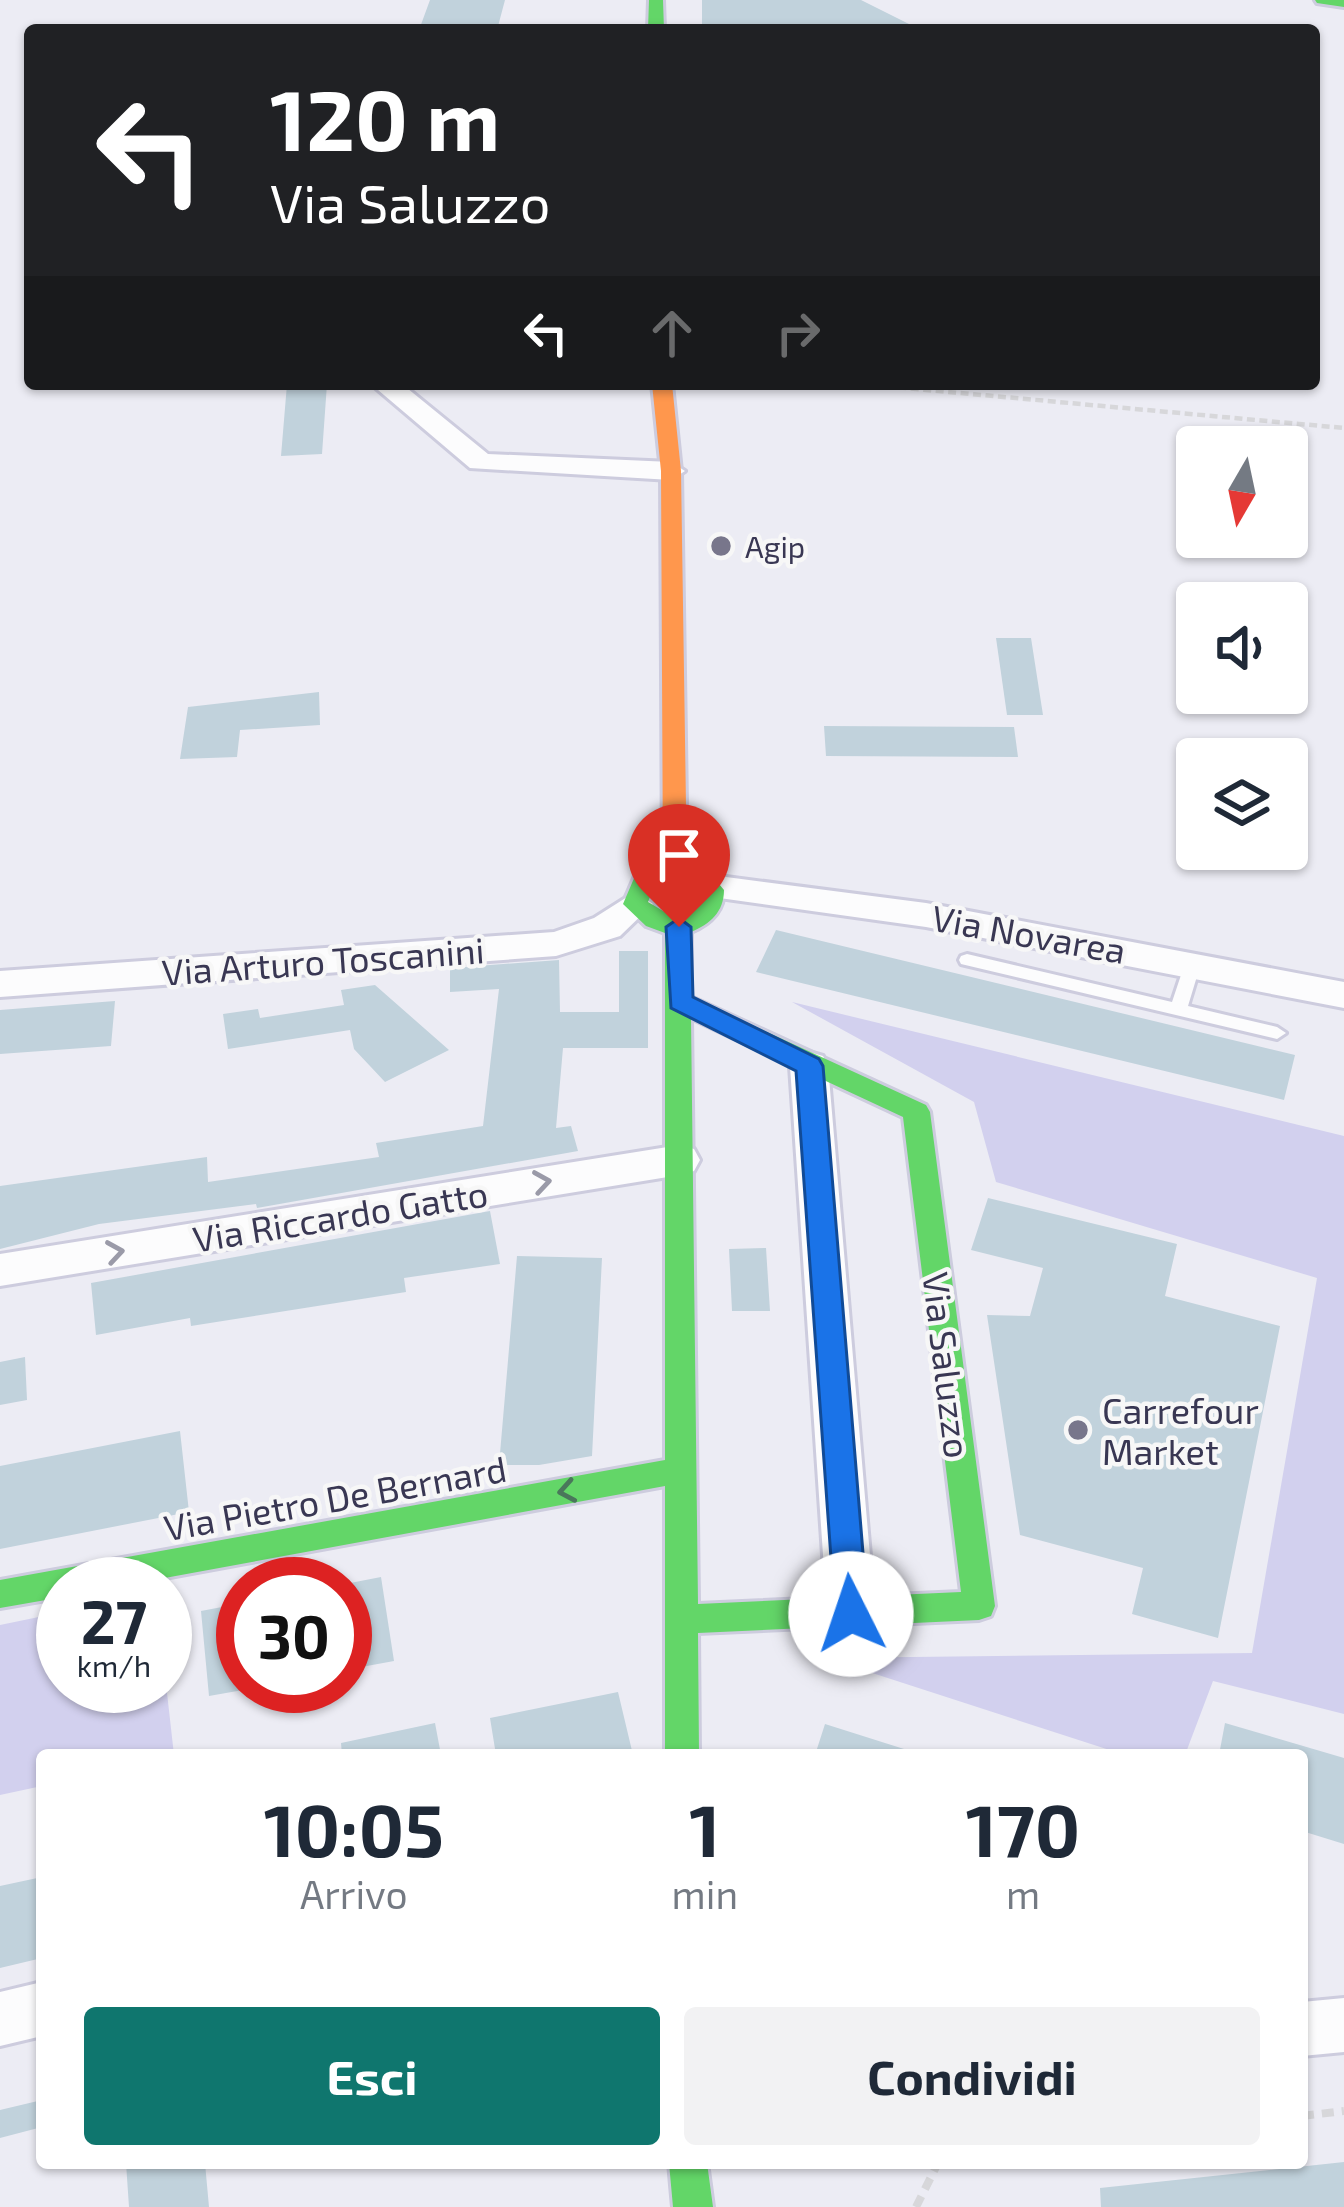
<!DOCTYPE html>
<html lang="it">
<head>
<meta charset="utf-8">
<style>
  :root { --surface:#fff; --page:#f2f2f3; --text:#1f2937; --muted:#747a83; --accent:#0f766e }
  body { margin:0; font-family:"Exo 2",sans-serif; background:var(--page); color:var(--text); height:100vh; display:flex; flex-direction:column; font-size:45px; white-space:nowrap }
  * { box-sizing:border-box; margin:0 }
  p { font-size:39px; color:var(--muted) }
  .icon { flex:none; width:66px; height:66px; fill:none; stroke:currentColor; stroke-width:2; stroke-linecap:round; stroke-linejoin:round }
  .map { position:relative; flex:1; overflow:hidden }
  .sheet { position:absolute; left:36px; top:1749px; width:1272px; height:420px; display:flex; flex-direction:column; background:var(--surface); border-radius:12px; box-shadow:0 3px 9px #0004 }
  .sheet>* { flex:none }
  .banner { position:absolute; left:24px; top:24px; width:1296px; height:366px; border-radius:12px; box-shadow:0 3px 9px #0004; background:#202124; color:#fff; overflow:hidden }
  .needle { width:78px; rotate:189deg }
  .fabs { position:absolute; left:1176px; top:426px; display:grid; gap:24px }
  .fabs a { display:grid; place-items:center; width:132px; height:132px; border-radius:12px; background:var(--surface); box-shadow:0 3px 9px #0004; font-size:60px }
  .speed { position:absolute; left:36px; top:1557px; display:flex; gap:24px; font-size:60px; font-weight:700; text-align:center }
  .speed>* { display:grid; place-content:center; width:156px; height:156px; border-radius:50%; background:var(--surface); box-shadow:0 3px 9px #0004; line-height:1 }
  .speed small { font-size:30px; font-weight:400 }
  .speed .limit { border:18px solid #d22; background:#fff; color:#111 }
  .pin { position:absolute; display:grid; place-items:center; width:102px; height:102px; color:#fff; margin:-123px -51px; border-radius:50% 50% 50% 0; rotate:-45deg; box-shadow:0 0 12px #0007 }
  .pin .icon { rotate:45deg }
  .me { position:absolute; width:132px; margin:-66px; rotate:356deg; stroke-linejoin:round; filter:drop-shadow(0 0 9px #0008) }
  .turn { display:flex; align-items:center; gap:42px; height:252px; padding:0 48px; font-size:54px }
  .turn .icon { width:156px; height:156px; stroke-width:2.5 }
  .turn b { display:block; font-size:84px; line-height:102px }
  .lanes { display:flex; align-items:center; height:114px; padding:0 48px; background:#0003; justify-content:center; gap:60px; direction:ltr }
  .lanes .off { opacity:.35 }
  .eta { display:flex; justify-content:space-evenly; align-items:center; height:204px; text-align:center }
  .eta b { font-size:72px; font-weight:700; line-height:84px }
  .cta { display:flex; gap:24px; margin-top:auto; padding:24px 48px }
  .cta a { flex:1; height:138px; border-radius:12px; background:var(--accent); color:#fff; font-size:48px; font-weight:700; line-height:138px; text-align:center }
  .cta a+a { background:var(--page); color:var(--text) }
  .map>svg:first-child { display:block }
  .green { fill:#d2d0ee }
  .building { fill:#c1d2dc }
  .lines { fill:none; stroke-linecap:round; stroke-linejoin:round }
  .lane-casing { stroke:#cdccde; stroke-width:6 }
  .street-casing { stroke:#cdccde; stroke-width:6 }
  .fast-casing { stroke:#cdccde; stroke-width:6 }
  .slow-casing { stroke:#cdccde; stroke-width:6 }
  .path-far2 { stroke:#d7d7da; stroke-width:3; stroke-dasharray:6 3; stroke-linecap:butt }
  .path-far1 { stroke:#d7d7da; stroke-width:4.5; stroke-dasharray:8 4.5; stroke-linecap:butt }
  .path { stroke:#d7d7da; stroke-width:8; stroke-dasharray:12 8; stroke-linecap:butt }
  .lane { fill:#fcfcfd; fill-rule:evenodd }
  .street { fill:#fcfcfd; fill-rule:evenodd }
  .fast { fill:#63d668; fill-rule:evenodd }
  .slow { fill:#ff974d; fill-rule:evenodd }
  .oneway { stroke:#9a9aa8 }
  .oneway2 { stroke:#4a775b }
  .route { fill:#1a73e8; stroke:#114b97; stroke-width:3 }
  .poi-dot { fill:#78768b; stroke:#f7f7f7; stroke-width:4.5 }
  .labels { text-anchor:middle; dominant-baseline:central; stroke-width:9; stroke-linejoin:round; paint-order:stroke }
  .far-poi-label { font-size:30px; fill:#393753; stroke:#f7f7f7; text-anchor:start }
  .street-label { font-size:36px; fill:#393753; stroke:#f7f7f7 }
  .poi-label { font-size:36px; fill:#393753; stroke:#f7f7f7; text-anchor:start }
</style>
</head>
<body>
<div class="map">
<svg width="1344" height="2207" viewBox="0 0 1344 2207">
  <rect width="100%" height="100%" fill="#ececf4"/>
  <path class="green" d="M792,1002L1344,1136V1714L1213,1681L1185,1755H1125L826,1658L1252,1653L1317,1278L996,1182L974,1102Z
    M63,1612V1686H165V1675L174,1755H42V1786L0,1795V1625Z"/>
  <path class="building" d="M430,0H505L497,30H419Z
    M702,0H861L921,30L702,28Z
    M287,384H327L322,454L281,456Z
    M996,638H1031L1043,715H1007Z
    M319,692L320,725L240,730L237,757L180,759L188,707Z
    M824,726L1014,727L1018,757L826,756Z
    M776,930L1295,1055L1284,1100L756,972Z
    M619,951H648V1048H563L556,1128L571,1126L578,1151L257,1208L256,1204L99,1224L0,1249V1186L207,1157L208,1182L379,1157L376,1143L483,1126L499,989L450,992V968L559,960L560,1012H619Z
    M375,985L449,1050L385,1082L354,1049L350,1030L228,1049L223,1014L258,1009L260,1018L344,1005L341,990Z
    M115,1001L111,1046L0,1054V1010Z
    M988,1198L1177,1244L1165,1296L1280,1326L1218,1638L1132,1614L1143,1568L1020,1535L987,1315L1030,1316L1043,1268L971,1250Z
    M490,1211L500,1264L404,1278L406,1292L191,1326L190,1318L96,1335L91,1283Z
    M766,1248L770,1311H732L729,1249Z
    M517,1256L602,1258L592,1456L539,1465H499Z
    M25,1357L27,1400L0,1405V1362Z
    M180,1431L189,1512L0,1549V1466Z
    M381,1577L394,1661L345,1670V1584Z
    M243,1603V1690L209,1696L201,1611Z
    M618,1692L633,1755H496L490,1718Z
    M435,1723L441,1755H342L341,1743Z
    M1225,1723L1344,1758V1844L1302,1831V1755H1219Z
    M825,1724L904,1749L903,1755H815Z
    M42,1877V1958L0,1968V1886Z
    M42,2100V2127L0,2138V2110Z
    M1344,2162V2207H1101L1100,2188Z
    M126,2163H205L209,2207H129Z"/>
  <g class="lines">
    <defs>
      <path id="lane" d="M967,954L1172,1002L1185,963L1193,957L1201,963L1188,1006L1277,1027L1286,1033L1277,1039L961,964L959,960L961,956Z"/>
      <path id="street" d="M371,384H402L488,454L671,462L685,471L671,480L470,468Z
        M711,875L926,903L1344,982V1008L926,927L698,895L693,887Z
        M635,892L653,904L620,936L556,956L0,997V971L554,932L594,918Z
        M809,1052L823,1056L828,1066L875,1614L868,1629L851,1635L834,1629L827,1614L790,1066L795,1056Z
        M680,1145L694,1149L700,1160L694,1171L680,1175L0,1286V1254Z
        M42,1982V2036L0,2046V1992Z
        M1344,1998V2052L1302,2056V2002Z"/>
      <path id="fast" d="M649,0H663L664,30H648Z
        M1315,0H1344V7L1317,3Z
        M675,865L710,873L724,890C724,912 710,924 691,932V997L926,1105L930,1112L995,1606L991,1616L979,1620L698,1633L699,1755H665V1486L132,1584H63V1597L0,1608V1580L665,1460V933L646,926L623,904L635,876ZM675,881L693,885L700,892V902L685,915L675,918L648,902L654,887ZM691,1018L903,1117L961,1592L698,1604Z
        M669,2163H707L713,2207H673Z"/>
      <path id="slow" d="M652,384H672L681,471L687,873L675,881L663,873L661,471Z"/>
    </defs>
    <use href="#lane" class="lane-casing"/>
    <use href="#street" class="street-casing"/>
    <use href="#fast" class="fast-casing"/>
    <use href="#slow" class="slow-casing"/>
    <path class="path-far2" d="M25,53L30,57"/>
    <path class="path-far1" d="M861,384L1344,428"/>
    <path class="path" d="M1302,2116L1344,2111
      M916,2207L938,2163"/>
    <use href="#lane" class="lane"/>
    <use href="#street" class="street"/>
    <use href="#fast" class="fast"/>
    <use href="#slow" class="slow"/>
  </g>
  <defs><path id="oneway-chevron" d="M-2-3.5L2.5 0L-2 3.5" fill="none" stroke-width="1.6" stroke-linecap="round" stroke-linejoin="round" transform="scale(3)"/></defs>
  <g class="oneway">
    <use href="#oneway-chevron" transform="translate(542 1182) rotate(-9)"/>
    <use href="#oneway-chevron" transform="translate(115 1252) rotate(-9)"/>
  </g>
  <use class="oneway2" href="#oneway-chevron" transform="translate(567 1491) rotate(170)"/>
  <path class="route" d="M679,918L691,927L693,997L819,1059L823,1066L868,1614L863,1624L851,1628L839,1624L835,1614L796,1071L671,1008L666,927Z"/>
  <g class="poi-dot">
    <circle cx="721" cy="546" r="12"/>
    <circle cx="1078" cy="1430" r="12"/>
  </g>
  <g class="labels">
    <g class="far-poi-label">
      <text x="745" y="546">Agip</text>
    </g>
    <g class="street-label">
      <text transform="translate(1029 933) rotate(10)">Via Novarea</text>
      <text transform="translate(323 960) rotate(-4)">Via Arturo Toscanini</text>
      <text transform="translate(340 1215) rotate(-9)">Via Riccardo Gatto</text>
      <text transform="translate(948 1365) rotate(83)">Via Saluzzo</text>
      <text transform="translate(335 1497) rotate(-10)">Via Pietro De Bernard</text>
    </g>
    <g class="poi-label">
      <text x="1102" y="1409">Carrefour<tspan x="1102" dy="41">Market</tspan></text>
    </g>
  </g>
</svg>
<div class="fabs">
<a><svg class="needle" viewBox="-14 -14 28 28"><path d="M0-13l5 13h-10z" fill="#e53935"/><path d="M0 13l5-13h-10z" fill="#747a83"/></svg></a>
<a><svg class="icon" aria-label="sound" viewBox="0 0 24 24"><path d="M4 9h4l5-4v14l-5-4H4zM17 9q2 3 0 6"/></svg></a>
<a><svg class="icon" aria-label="layers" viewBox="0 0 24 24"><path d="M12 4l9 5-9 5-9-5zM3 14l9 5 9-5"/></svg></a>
</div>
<div class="speed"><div>27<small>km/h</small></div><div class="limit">30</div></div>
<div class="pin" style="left:679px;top:927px;background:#d93025"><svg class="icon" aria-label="arrive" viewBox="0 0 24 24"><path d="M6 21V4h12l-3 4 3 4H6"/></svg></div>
<svg class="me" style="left:851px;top:1614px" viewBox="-20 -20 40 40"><circle r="19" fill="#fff"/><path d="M0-13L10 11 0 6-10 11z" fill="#1a73e8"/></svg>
<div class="banner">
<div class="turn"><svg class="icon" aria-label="left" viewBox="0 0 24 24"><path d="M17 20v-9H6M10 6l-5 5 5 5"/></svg><div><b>120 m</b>Via Saluzzo</div></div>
<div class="lanes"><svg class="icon" aria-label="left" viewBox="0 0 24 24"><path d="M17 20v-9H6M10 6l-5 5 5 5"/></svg><svg class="icon off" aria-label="ahead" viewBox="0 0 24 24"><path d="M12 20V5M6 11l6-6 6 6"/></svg><svg class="icon off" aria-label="right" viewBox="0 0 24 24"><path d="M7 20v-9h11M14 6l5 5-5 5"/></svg></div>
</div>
<section class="sheet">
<div class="eta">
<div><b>10:05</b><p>Arrivo</p></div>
<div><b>1</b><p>min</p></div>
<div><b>170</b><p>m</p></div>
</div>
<div class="cta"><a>Esci</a><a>Condividi</a></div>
</section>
</div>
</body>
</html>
